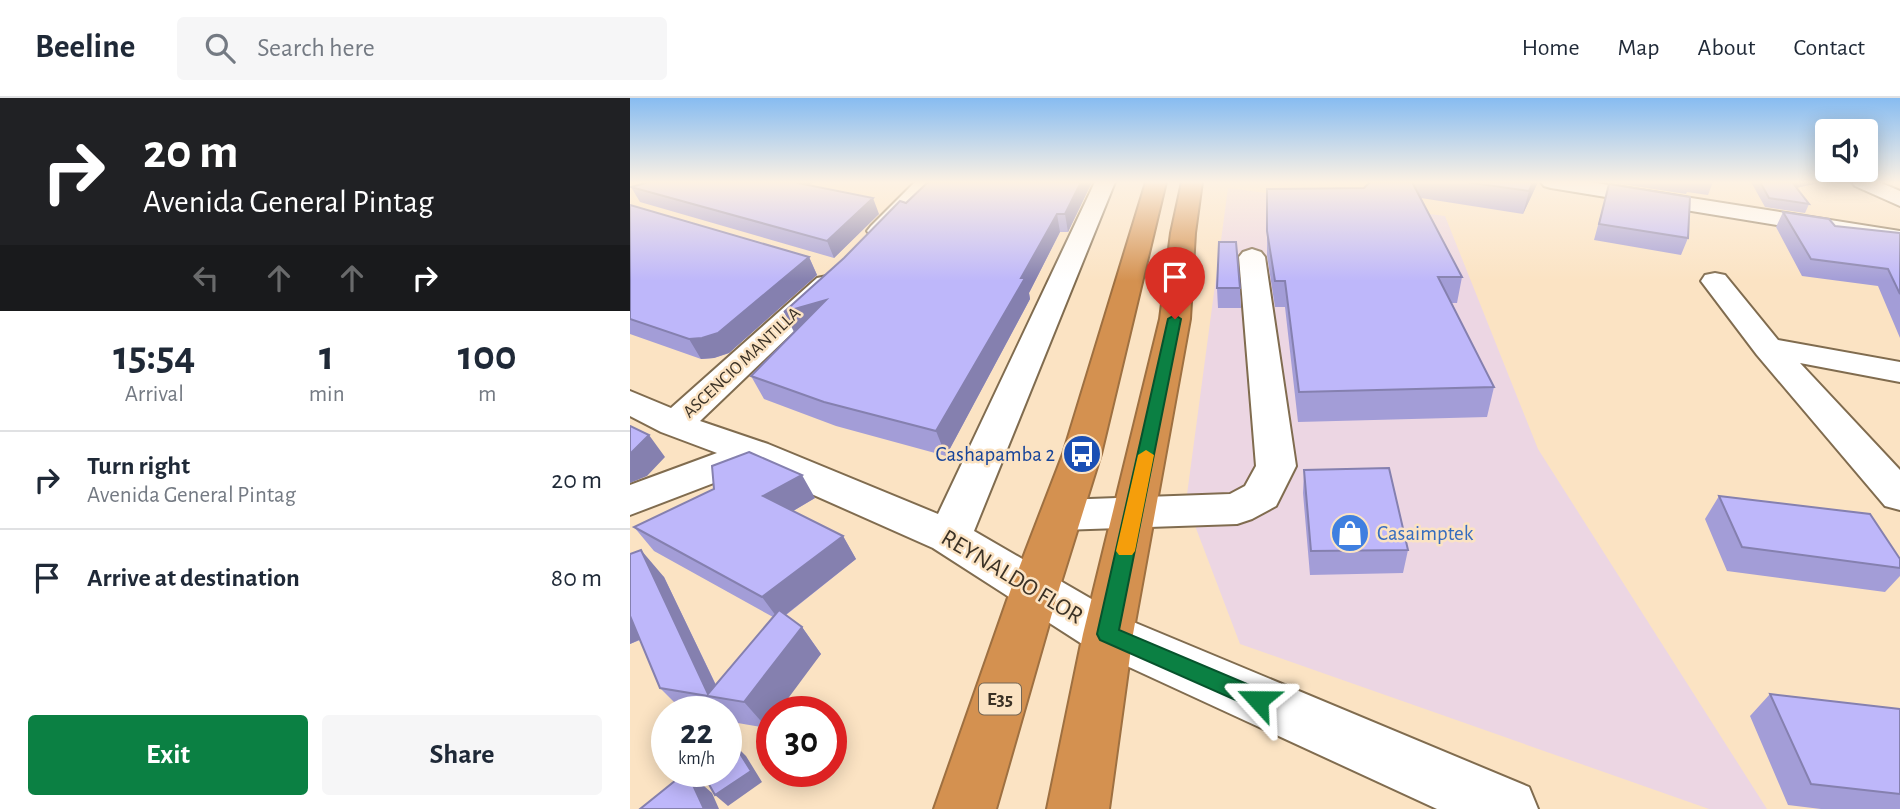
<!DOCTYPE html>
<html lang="en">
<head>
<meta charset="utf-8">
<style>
  :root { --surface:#fff; --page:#f6f6f7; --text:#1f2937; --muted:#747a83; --line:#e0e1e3; --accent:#0b8043 }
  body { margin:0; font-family:"Alegreya Sans",sans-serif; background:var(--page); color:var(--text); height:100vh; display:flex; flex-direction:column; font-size:26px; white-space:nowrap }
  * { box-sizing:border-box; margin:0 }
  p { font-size:23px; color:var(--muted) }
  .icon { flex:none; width:38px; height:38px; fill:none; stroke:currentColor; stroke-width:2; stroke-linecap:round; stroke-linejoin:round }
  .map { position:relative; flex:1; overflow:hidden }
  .drawer { display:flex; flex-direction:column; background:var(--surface); width:630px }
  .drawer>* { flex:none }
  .top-card { background:#202124; color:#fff; overflow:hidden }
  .tools { position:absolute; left:1185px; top:21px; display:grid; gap:14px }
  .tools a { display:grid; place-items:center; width:63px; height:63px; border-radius:7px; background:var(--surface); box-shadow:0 4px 18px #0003; font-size:35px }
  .speed { position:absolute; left:21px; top:598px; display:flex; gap:14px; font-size:35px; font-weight:700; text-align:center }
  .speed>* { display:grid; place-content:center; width:91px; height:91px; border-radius:50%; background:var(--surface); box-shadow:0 4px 18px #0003; line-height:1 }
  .speed small { font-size:18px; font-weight:400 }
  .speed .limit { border:10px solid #d22; background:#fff; color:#111 }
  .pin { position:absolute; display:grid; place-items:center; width:60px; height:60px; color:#fff; margin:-72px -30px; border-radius:50% 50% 50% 0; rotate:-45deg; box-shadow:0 0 7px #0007 }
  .pin .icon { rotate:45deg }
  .me { position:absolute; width:77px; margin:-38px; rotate:294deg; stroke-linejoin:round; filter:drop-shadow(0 0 5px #0008) }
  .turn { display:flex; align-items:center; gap:24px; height:147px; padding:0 28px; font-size:32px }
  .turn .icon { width:91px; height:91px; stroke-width:2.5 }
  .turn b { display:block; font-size:49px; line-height:60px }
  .lanes { display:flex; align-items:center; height:66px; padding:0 28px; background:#0003; justify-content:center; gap:35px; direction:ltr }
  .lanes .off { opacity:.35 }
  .eta { display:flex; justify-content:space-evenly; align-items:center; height:119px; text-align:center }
  .eta b { font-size:42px; font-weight:600; line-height:49px }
  .primary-button { display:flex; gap:14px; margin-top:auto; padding:14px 28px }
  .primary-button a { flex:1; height:80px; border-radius:7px; background:var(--accent); color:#fff; font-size:28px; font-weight:600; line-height:80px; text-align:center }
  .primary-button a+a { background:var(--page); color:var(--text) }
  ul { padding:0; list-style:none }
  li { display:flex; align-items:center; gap:21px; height:98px; padding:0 28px; border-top:2px solid var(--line) }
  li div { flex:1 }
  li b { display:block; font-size:26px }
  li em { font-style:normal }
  header { display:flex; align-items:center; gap:42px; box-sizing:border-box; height:98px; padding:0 35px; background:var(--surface); border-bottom:2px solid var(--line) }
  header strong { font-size:33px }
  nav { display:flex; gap:38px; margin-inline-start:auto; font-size:24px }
  .search { width:490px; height:63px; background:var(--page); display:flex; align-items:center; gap:18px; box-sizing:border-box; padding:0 24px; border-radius:7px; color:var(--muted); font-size:26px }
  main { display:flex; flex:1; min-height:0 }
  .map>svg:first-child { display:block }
  .industrial { fill:#ecd6e3 }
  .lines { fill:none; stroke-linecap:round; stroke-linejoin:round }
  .minor-casing { stroke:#806c4f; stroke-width:4 }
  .highway-casing { stroke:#9e7041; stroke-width:4 }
  .minor { fill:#fff; fill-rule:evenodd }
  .highway { fill:#d49150; fill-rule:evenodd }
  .wall { fill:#a39dd7 }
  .shaded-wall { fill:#8580af }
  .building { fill:#beb7fa; stroke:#8580af; stroke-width:2 }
  .route { fill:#0b8043; stroke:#07532c; stroke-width:2 }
  .slow { fill:#f59e0b }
  .labels { text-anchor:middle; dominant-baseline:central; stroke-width:5; stroke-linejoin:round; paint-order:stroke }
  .far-street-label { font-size:18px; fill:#3b3226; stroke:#fbe3c3 }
  .shield { fill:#fbe3c3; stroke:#756755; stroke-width:2 }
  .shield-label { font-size:19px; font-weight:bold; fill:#3b3226 }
  .transit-label { font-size:21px; fill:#164399; stroke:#fbe3c3; text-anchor:end }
  .shop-label { font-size:21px; fill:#366cbe; stroke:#fbe3c3; text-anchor:start }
  .near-street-label { font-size:24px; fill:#3b3226; stroke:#fbe3c3 }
</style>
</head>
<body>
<header>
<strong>Beeline</strong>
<div class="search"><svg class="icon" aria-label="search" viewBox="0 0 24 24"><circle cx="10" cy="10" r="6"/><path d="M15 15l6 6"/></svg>Search here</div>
<nav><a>Home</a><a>Map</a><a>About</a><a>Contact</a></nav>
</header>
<main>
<section class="drawer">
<div class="top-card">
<div class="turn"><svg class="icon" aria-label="right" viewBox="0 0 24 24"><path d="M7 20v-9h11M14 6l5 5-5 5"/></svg><div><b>20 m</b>Avenida General Pintag</div></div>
<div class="lanes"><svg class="icon off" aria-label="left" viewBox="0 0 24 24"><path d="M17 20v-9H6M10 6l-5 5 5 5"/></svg><svg class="icon off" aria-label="ahead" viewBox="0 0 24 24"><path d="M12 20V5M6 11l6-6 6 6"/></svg><svg class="icon off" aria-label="ahead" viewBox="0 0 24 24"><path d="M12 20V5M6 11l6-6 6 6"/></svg><svg class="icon" aria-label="right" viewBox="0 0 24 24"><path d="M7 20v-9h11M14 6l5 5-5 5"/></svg></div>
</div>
<div class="eta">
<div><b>15:54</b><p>Arrival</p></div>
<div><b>1</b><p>min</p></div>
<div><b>100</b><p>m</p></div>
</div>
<ul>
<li><svg class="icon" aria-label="right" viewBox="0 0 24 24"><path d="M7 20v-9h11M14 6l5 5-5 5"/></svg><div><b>Turn right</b><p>Avenida General Pintag</p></div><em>20 m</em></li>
<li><svg class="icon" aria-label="arrive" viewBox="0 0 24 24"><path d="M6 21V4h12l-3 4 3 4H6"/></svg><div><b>Arrive at destination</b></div><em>80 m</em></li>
</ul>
<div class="primary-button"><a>Exit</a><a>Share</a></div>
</section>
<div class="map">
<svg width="1270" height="711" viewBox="0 0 1270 711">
  <rect width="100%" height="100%" fill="#fbe3c3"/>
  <path class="industrial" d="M598,90L815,118L908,351L1137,711H1079L610,546L556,404Z"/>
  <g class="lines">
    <defs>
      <path id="minor" d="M285,84H307L257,138H241L237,133L241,128Z
        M465,84H485L344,433L496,521L899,689L908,711H807L460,551L303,450L123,370L0,417V387L87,355L31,334L0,318V293L41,310L187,180L197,178L207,180L211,186L207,192L70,323L138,346L308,416Z
        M911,84H960L1270,133V147L921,90L914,88Z
        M1222,84H1249L1270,93V108L1225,88Z
        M622,151L631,154L635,159L666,368L646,408L622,421L607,426L431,432L416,428L410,417L416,406L431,402L600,396L615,388L626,368L609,159L613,154Z
        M1085,175L1095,177L1148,242L1270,264V284L1170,265L1270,372V412L1255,408L1127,257L1071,183L1075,177Z"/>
      <path id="highway" d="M516,84H536L471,356L429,491L366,711H304L381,491L433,356Z
        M552,84H572L565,135L560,221L503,536L479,711H417L453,536L530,221L541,135Z"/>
    </defs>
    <use href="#minor" class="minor-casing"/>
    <use href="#highway" class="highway-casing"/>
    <use href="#minor" class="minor"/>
    <use href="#highway" class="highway"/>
  </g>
  <path class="wall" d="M19,84H186L177,87L249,116L204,160L10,104L1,89Z
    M462,84L438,134H430L399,195L400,201L316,358L206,328L134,301L121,278L164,234L276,105Z
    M740,84H908L893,116L791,100L832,179L827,205H821L864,289L857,319L668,324L655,209H645L637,157V91L734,90Z
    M978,84H1083L1078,97L1057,94L1056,96Z
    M1121,84H1193L1166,90L1179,106L1175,115L1135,109Z
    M979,86L1058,140L1051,157L964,142Z
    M0,107L179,159L187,177L99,255L84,260L71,261L0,236Z
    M1153,114L1205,128L1270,135V240L1248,188L1172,178L1146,129Z
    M587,190H610L611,210H588Z
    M674,372L778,452L773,475L680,477L673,395Z
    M1089,398L1270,461V478L1255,494L1097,473L1075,421Z
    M185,400L163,413L213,438L226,461L156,517L172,529L191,556L142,614V623L137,630L96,623V614H54L30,590L10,542L0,546V456L34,479L86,587L143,519L24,453L4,429Z
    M1140,596L1270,611V711H1191L1158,707L1120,618Z"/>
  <path class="shaded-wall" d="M148,84H186L153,95Z
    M451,84H462L438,134L435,116Z
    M903,84H908L893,116L899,93Z
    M1161,84H1193L1157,92Z
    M243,100L249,116L204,160L197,143Z
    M427,116L430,134L399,195L400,201L316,358L306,333Z
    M179,159L187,177L99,255L84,260L71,261L59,241Z
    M196,202L165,236L154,214Z
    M19,337L35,359L17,378L0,385V356Z
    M172,377L185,400L148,422L133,398Z
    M213,438L226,461L149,522L132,499Z
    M11,452L34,479L92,600L78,596Z
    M0,513L22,536L0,546Z
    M172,529L191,556L148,614H142V623L137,630L114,604Z
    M104,646L116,658L132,684L98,708L85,697Z
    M58,674L82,695L89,711H74Z"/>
  <path class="building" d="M19,84H163L243,100L197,143L1,89Z
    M298,84H451L435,116H427L391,180H395L306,333L194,304L121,278L196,202L154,214L214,160L270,103L276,105Z
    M740,84H782L832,179H808L864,289L669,294L655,183H645L637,133V91L734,90Z
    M835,84H903L899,93Z
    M1130,84H1162L1179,106L1139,100Z
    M979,86L1060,99L1058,140L969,126Z
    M0,107L179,159L88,235L72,240L59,241L0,221Z
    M1153,114L1199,121L1205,128L1270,135V196L1258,171L1181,161Z
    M589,144H606L610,190H587Z
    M0,328L19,337L0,356Z
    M119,354L172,377L133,398L213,438L132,499L4,429L84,391L82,368Z
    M759,370L778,452L681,453L674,372Z
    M1089,398L1240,416L1270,461V470L1112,449Z
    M11,452L78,596L149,512L172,529L114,604L30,590L0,518V456Z
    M1140,596L1270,611V696L1181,686Z
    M104,646L121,673L85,697L72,674H96V651Z
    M56,674H57L74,711H10Z"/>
  <linearGradient id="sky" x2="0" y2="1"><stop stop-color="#87bcf1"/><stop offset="0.46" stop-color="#fdf2e4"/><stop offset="1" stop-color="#fdf2e4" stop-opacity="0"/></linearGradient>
  <rect width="1270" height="183" fill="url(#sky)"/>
  <path class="route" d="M545,217L551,221L489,532L636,594L639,602L636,609L628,612L470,542L467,536L538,221Z"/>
  <path class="slow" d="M516,352L524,357L505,453L502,457H489L486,453L508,357Z"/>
  <defs>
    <symbol id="bus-disc" viewBox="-11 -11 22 22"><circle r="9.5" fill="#1a4fb4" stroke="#fbe3c3"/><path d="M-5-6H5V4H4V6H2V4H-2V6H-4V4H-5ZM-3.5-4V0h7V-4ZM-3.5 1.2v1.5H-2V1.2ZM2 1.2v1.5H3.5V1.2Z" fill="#fff"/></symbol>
    <symbol id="shop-disc" viewBox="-11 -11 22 22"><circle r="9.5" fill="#3f7fe0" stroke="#fbe3c3"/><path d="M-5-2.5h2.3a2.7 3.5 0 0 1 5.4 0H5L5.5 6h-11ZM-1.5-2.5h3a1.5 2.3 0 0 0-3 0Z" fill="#fff"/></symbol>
  </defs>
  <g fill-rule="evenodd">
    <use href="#bus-disc" x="430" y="334" width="44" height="44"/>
    <use href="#shop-disc" x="698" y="413" width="44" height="44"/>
  </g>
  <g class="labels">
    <g class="far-street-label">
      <text transform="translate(112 265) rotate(-43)">ASCENCIO MANTILLA</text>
    </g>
    <rect class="shield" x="349" y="585.5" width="42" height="31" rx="5"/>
    <g class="shield-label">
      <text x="370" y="601">E35</text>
    </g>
    <g class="transit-label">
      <text x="425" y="356">Cashapamba 2</text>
    </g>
    <g class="shop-label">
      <text x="747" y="435">Casaimptek</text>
    </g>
    <g class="near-street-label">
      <text transform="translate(382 479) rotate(31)">REYNALDO FLOR</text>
    </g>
  </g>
</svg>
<div class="tools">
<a><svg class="icon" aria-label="sound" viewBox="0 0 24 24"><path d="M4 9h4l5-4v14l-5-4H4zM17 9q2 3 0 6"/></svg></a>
</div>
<div class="speed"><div>22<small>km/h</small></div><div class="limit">30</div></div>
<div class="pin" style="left:545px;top:221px;background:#d93025"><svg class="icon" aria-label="arrive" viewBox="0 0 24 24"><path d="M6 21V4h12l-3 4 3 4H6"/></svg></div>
<svg class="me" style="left:628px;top:602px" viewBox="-20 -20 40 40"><path d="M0-17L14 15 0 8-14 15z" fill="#0b8043" stroke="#fff" stroke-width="4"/></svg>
</div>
</main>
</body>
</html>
